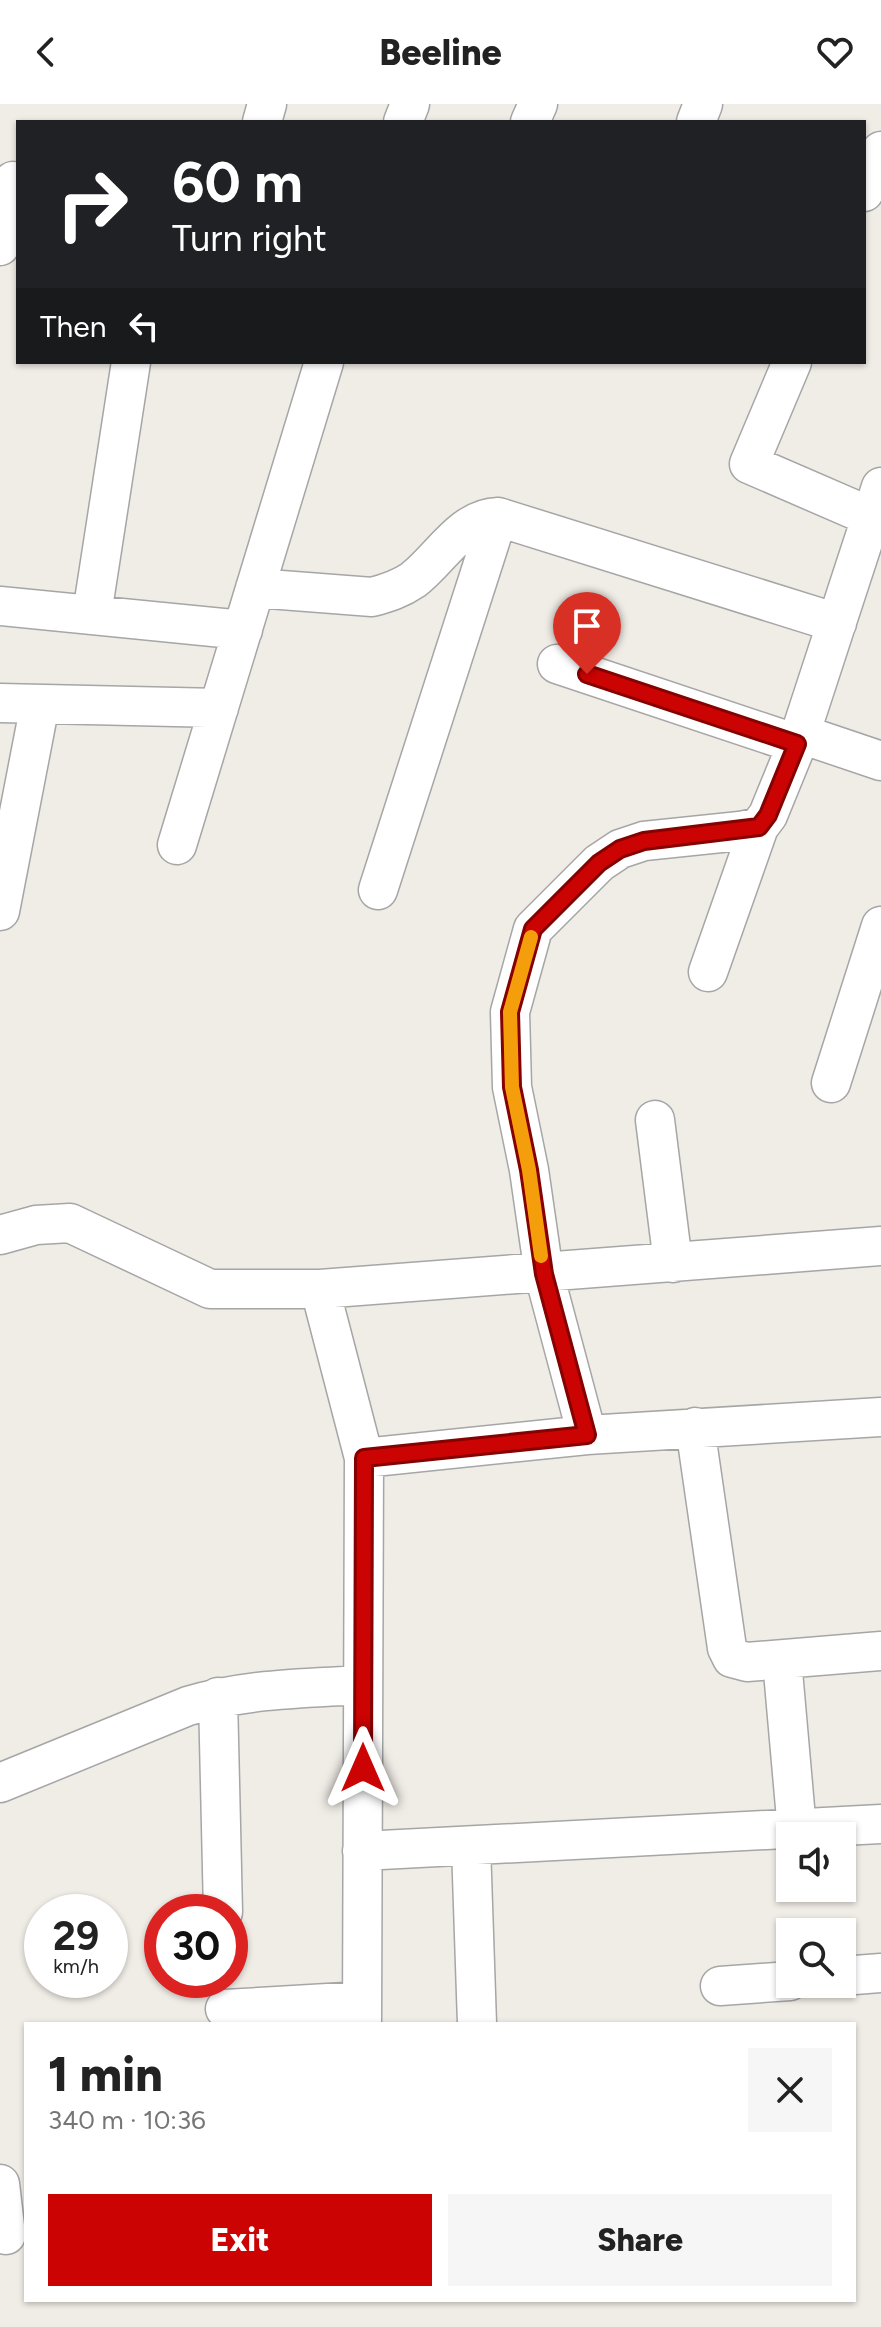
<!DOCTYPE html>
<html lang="en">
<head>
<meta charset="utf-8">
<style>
  :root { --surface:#fff; --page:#f6f6f6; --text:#222; --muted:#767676; --accent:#cb0303 }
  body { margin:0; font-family:Figtree,sans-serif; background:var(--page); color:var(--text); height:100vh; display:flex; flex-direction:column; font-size:30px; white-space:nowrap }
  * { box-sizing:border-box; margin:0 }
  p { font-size:26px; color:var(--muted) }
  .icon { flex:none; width:44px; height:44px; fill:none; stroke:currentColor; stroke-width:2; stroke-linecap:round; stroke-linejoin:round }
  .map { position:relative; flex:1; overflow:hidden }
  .panel { position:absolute; left:24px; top:1918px; width:832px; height:280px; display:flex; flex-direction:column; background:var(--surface); border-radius:0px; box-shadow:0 2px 6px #0004 }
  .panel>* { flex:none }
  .guide { position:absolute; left:16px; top:16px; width:850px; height:244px; border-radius:0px; box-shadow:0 2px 6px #0004; background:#202124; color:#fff; overflow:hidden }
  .tools { position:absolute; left:776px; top:1718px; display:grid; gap:16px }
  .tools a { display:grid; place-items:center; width:80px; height:80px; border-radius:0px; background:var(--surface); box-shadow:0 2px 6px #0004; font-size:40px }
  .speed { position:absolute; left:24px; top:1790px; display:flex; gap:16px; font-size:40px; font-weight:700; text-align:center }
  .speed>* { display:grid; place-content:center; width:104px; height:104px; border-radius:50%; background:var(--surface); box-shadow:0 2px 6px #0004; line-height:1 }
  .speed small { font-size:20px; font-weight:400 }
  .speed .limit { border:12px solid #d22; background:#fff; color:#111 }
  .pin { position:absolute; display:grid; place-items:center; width:68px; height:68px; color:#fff; margin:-82px -34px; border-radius:50% 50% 50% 0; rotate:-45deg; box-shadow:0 0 8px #0007 }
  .pin .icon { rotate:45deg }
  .me { position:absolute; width:88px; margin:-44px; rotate:0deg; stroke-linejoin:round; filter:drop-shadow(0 0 6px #0008) }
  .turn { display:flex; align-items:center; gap:28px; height:168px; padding:0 24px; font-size:36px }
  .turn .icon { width:104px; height:104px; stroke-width:2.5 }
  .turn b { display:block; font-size:56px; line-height:68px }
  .then { display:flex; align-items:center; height:76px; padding:0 24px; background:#0003; gap:16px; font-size:30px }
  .round { display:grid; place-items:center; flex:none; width:84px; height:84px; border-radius:0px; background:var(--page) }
  .overview { display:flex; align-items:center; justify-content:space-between; height:136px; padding:0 24px }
  h1 { font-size:48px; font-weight:800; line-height:60px }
  .button { display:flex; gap:16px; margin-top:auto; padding:16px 24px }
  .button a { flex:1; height:92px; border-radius:0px; background:var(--accent); color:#fff; font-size:32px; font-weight:800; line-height:92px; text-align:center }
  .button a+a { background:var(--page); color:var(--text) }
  header { display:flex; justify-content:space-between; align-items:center; height:104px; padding:0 24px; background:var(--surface); font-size:36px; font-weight:800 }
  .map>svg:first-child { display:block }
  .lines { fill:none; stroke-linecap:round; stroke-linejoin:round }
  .minor-casing { stroke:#a6a6a6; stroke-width:41 }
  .minor { stroke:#fff; stroke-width:38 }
  .route-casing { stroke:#840202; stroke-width:20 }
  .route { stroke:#cb0303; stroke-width:14 }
  .slow { stroke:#f59e0b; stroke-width:14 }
</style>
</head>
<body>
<header><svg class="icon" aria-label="back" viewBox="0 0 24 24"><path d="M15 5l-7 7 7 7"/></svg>Beeline<svg class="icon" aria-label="heart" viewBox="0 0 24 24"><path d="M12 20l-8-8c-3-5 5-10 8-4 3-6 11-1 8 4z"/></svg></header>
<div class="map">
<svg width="881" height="2223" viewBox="0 0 881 2223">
  <rect width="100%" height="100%" fill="#f0ece6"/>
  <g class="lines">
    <defs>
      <path id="minor" d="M262,18L267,0
        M403,18L410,0
        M530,18L538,0
        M696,18L703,0
        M864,88L881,47
        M0,142L13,77
        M792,258L749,360L869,412
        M881,383L797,640L768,711L759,723L740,727L644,737L620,745L599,759L533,825L510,908L512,983L529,1066L544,1170L587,1331L881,1313
        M255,484L372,493C387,489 400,485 413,476C440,456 461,414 498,413L837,519
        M0,502L243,526
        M92,510L131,258
        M557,560L797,640
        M0,599L219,604
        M801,630L881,657
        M177,741L324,258
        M378,786L498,413
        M0,807L40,600
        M708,868L759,723
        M831,979L881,822
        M655,1016L673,1159
        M0,1131L36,1121L70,1119L210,1185H320L881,1142
        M320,1185L364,1354L362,1920
        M695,1323L727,1544L732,1554L747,1558L881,1547
        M364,1354L587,1331
        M782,1556L797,1726
        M218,1593L223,1808
        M0,1679L188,1602C245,1585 303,1584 363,1581
        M471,1742L477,1920
        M362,1747L881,1720
        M842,1872L881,1869
        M720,1882L790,1877
        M225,1905L362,1897
        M0,2080L6,2131"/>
    </defs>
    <use href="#minor" class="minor-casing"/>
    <use href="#minor" class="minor"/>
  </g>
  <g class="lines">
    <defs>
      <path id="route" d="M363,1664L364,1354L587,1331L544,1170L529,1066L512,983L510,908L533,825L599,759L620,745L644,737L759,723L768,711L797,640L587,570"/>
    </defs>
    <use href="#route" class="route-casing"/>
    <use href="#route" class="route"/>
    <path class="slow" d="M531,833L510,908L512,983L529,1066L541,1152"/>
  </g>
</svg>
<div class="tools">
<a><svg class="icon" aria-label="sound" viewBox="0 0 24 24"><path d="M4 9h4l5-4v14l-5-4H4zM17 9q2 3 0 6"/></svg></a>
<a><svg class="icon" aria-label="search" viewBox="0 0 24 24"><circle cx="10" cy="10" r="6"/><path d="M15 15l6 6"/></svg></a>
</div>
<div class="speed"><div>29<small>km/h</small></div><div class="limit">30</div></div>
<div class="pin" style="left:587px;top:570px;background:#d93025"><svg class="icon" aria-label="arrive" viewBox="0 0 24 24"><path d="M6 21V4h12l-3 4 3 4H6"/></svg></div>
<svg class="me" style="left:363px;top:1664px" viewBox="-20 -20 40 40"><path d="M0-17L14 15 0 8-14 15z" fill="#cb0303" stroke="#fff" stroke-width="4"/></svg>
<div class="guide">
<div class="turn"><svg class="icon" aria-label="right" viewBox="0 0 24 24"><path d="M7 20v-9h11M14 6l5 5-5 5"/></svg><div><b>60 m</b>Turn right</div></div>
<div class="then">Then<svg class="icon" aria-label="left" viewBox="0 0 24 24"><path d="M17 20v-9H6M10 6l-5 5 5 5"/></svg></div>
</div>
<section class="panel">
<div class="overview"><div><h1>1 min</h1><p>340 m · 10:36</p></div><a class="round"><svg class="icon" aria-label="close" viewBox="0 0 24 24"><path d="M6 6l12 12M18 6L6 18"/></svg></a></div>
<div class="button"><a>Exit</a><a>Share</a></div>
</section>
</div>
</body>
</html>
